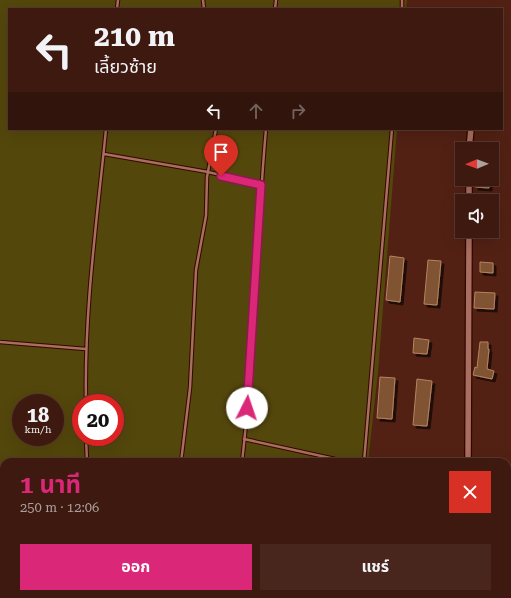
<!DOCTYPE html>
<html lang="th">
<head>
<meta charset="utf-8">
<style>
  :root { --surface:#3e190f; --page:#49261d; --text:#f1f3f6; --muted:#ada09e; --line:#57382f; --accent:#db2777 }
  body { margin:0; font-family:"Roboto Serif","Noto Sans Thai",serif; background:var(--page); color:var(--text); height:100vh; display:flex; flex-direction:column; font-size:15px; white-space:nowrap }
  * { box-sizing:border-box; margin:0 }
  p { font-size:13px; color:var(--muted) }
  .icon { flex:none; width:22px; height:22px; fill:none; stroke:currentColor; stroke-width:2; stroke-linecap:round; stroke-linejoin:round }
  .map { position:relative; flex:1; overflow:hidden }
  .side { position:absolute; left:0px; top:458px; width:511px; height:140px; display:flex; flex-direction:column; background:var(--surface); border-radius:12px 12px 0 0; box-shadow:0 4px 16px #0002,0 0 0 1px var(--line) }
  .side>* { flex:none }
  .top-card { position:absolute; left:8px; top:8px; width:495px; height:122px; border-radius:0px; box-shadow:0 4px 16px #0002,0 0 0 1px var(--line); background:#3e190f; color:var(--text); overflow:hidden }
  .needle { width:26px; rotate:269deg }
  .fabs { position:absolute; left:455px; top:142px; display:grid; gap:8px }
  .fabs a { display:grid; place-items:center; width:44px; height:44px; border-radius:0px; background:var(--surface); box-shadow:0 4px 16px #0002,0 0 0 1px var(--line); font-size:20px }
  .speed { position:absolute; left:12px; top:394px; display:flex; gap:8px; font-size:20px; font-weight:700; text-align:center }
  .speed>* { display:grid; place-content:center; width:52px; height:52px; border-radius:50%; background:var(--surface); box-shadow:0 4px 16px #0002,0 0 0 1px var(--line); line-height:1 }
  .speed small { font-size:10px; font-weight:400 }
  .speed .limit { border:6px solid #d22; background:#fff; color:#111 }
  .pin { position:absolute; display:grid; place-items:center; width:34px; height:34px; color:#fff; margin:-41px -17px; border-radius:50% 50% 50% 0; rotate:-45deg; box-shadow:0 0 4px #0007 }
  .pin .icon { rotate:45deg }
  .me { position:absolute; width:44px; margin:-22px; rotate:4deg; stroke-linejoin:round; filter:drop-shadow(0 0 3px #0008) }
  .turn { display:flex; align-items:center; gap:14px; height:84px; padding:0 20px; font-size:18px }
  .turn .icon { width:52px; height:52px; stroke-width:2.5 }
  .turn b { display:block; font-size:28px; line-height:34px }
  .lanes { display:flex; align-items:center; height:38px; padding:0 20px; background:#0003; justify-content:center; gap:20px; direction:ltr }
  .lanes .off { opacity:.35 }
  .round { display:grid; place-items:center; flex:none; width:42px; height:42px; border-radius:0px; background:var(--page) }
  .headline { display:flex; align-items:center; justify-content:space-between; height:68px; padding:0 20px }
  h1 { font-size:24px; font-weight:700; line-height:30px; color:var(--accent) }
  .action { display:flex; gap:8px; margin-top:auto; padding:8px 20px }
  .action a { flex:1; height:46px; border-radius:0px; background:var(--accent); color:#fff; font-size:16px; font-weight:700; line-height:46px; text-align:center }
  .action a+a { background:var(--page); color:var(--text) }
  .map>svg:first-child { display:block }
  .green { fill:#54470c; fill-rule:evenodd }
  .building { fill:#805231; stroke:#b58462; filter:url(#shadow) }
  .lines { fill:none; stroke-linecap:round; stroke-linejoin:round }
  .lane-casing { stroke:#360600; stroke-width:4.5 }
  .street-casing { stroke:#360600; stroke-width:8 }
  .lane { stroke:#a86e5f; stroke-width:2.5 }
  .street { stroke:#a86e5f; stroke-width:5.5 }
  .route-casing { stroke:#8e194d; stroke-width:10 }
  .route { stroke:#db2777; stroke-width:7 }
</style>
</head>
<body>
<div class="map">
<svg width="511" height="598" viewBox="0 0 511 598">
  <defs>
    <filter id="shadow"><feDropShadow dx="3" dy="3" stdDeviation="0" flood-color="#0009"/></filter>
  </defs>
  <rect width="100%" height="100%" fill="#522114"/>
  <path class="green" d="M0,0H407L406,9H9V129H397L378,372L368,462H4V594H353L352,598H0ZM21,403H55V437H21ZM81,403H115V437H81Z"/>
  <path class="building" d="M475,179H489V188L475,187Z
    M390,256L404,258L400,302L386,300Z
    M428,260L441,261L437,305L424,304Z
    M480,262L493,263V273L480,272Z
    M475,292L495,293L494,309L474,308Z
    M414,338L429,340L427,354L413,353Z
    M480,342H488V349H489L487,369L494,371L492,379L473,375L475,367L477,368Z
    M380,377L395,378L392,419L377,418Z
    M417,379L432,381L427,426L413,425Z"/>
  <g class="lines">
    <defs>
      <path id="lane" d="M203,0L204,9
        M117,9L118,0
        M275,9L276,0
        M402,9V0
        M104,154L208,172L261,185
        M0,342L86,349
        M86,403C84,311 97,220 106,129
        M86,437L87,462
        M244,439L335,459L364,462
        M181,462L190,388L196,270L206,216L207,177L216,129
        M242,462C255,352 256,240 266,129
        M364,462L392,129
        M0,468L4,469
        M85,598L86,594
        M154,598L156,594
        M228,598V594
        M350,598L351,594"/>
      <path id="street" d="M469,149L471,129
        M469,201V179
        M468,462L469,231
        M461,598L462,594"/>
    </defs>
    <use href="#lane" class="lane-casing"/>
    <use href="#street" class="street-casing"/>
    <use href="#lane" class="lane"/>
    <use href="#street" class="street"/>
  </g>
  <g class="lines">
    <defs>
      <path id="route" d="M221,176L261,185L247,408"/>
    </defs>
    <use href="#route" class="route-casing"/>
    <use href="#route" class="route"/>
  </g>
</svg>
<div class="fabs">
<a><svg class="needle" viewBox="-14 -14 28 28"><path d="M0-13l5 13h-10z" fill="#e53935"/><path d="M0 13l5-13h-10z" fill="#ada09e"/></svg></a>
<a><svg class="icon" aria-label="sound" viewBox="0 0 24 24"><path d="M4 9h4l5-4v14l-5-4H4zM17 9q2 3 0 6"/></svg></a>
</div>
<div class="speed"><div>18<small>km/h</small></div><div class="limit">20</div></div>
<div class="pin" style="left:221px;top:176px;background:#d93025"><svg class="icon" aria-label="arrive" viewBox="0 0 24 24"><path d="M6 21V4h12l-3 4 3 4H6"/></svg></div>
<svg class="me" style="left:247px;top:408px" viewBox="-20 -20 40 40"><circle r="19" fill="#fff"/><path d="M0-13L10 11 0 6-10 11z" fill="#db2777"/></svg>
<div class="top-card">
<div class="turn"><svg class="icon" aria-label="left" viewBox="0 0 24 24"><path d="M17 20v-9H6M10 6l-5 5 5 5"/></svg><div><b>210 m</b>เลี้ยวซ้าย</div></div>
<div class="lanes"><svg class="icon" aria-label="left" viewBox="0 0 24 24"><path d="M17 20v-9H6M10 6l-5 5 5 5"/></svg><svg class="icon off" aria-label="ahead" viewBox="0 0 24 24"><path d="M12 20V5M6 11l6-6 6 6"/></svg><svg class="icon off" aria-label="right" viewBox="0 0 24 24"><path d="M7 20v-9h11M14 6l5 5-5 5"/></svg></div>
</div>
<section class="side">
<div class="headline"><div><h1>1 นาที</h1><p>250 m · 12:06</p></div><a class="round" style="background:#d93025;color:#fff"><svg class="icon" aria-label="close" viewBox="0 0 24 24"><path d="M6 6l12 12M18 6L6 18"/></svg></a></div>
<div class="action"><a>ออก</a><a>แชร์</a></div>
</section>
</div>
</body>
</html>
